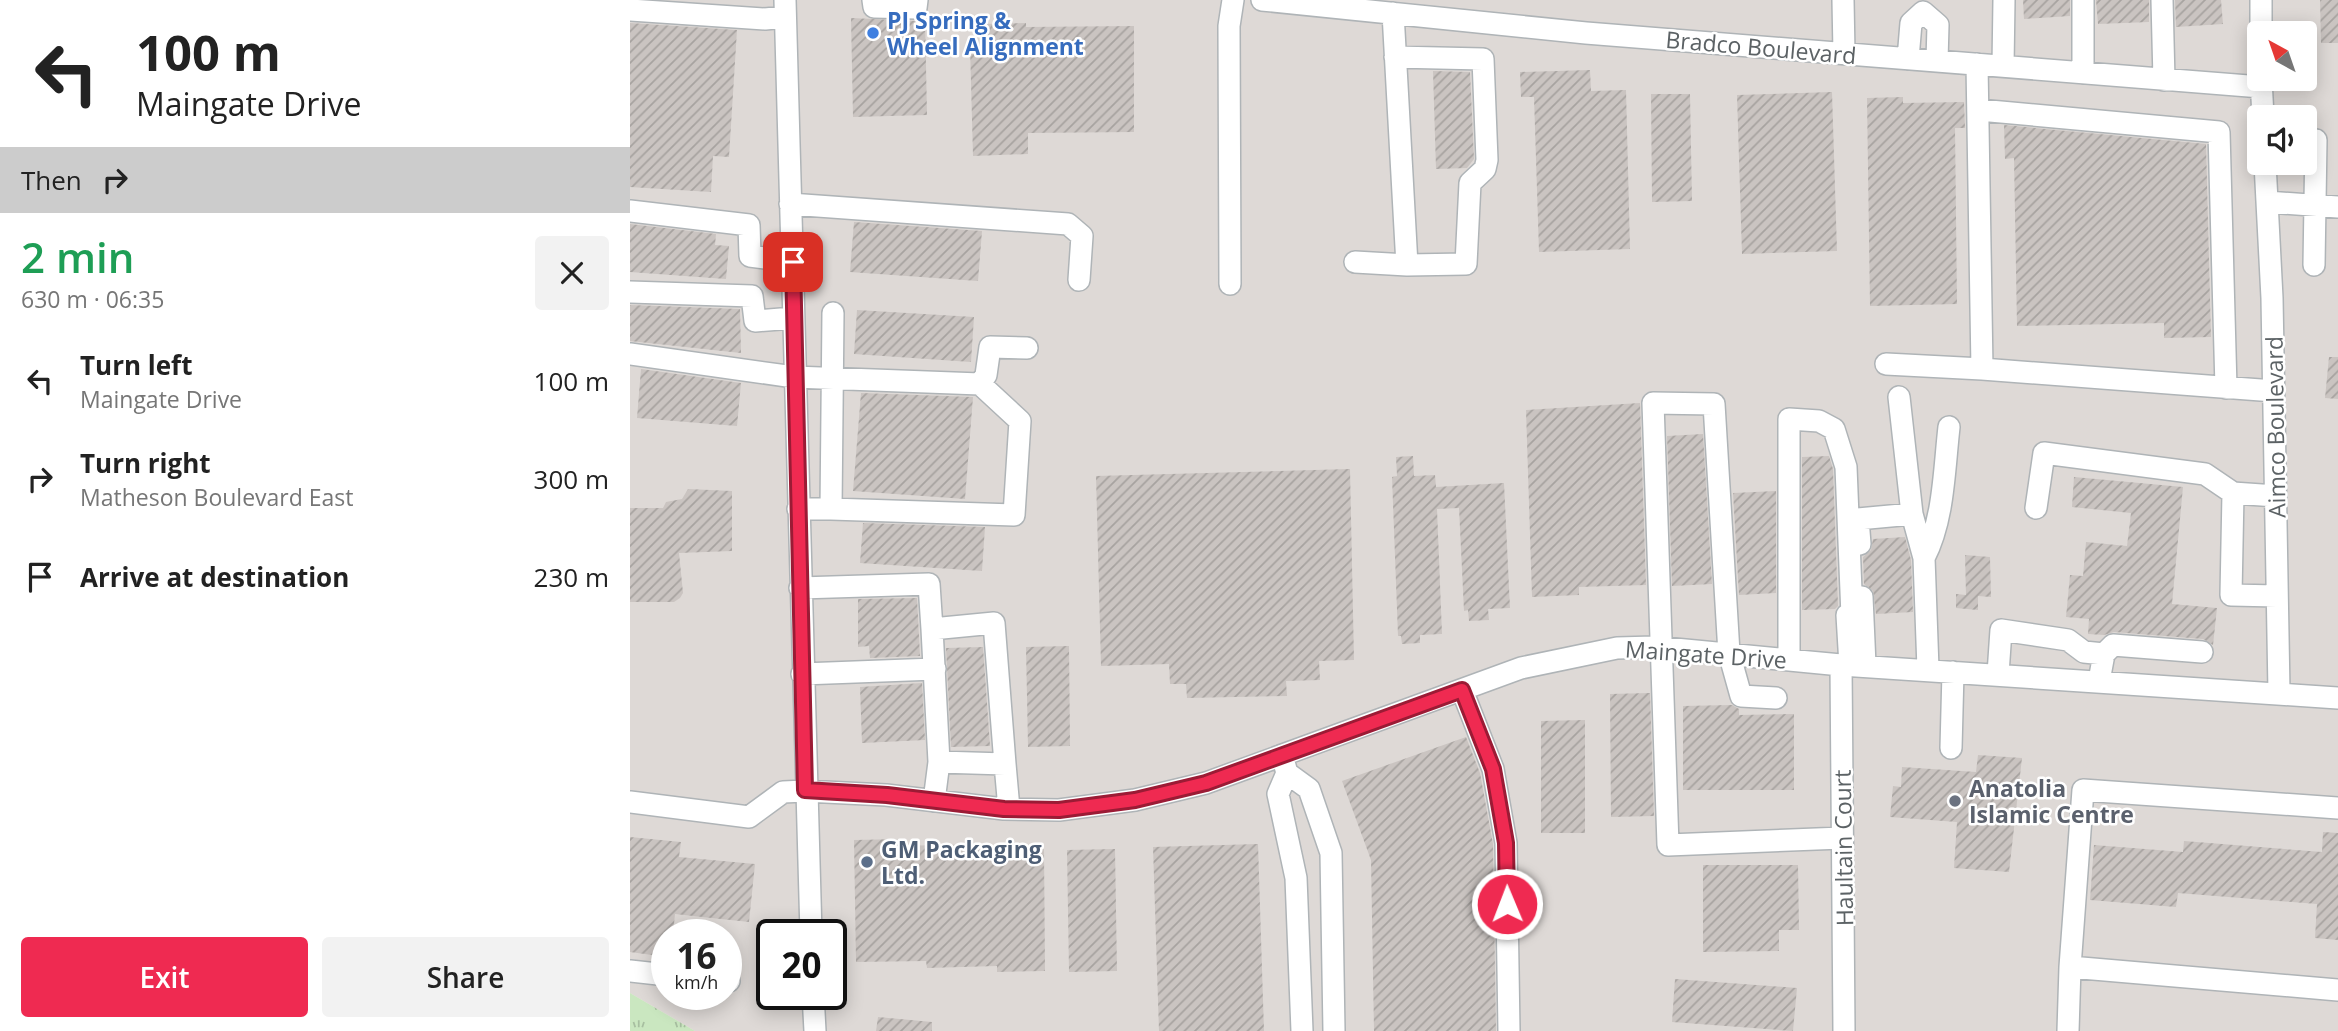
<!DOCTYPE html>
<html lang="en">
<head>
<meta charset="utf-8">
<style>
  :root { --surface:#fff; --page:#f2f2f2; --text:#222; --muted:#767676; --accent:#ef2a51 }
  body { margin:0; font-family:"Open Sans",sans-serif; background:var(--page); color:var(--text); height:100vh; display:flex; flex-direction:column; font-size:26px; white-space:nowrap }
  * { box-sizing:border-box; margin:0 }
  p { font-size:23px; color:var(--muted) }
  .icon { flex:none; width:38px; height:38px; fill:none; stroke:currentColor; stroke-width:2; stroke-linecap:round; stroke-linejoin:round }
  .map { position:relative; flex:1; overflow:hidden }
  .panel { display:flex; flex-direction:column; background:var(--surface); width:630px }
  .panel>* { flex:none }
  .banner { background:#fff; color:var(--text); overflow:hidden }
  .needle { width:46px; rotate:320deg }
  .buttons { position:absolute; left:1617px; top:21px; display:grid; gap:14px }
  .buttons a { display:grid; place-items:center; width:70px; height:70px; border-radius:7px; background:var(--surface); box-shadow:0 4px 18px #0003; font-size:35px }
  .speed { position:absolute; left:21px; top:919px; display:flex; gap:14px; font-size:35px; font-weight:700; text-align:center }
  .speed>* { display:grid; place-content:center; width:91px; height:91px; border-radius:50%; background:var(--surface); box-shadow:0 4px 18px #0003; line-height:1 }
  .speed small { font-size:18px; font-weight:400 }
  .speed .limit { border:4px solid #111; border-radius:10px; background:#fff; color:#111 }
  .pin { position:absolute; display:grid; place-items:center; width:60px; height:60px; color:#fff; margin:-30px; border-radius:14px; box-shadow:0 4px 10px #0006 }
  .me { position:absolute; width:77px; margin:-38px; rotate:359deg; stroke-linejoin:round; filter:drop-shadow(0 0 5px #0008) }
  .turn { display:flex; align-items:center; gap:24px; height:147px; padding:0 21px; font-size:32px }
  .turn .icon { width:91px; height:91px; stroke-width:2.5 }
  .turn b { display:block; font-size:49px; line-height:60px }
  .then { display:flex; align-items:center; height:66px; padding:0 21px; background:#0003; gap:14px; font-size:26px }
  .round { display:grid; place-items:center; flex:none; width:74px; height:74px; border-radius:7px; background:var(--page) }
  .head { display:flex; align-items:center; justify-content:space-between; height:119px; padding:0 21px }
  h1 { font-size:42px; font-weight:600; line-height:52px; color:#1e9e55 }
  .primary-button { display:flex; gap:14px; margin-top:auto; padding:14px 21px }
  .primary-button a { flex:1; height:80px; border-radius:7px; background:var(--accent); color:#fff; font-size:28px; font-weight:600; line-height:80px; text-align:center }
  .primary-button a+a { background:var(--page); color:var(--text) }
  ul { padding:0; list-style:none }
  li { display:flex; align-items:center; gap:21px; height:98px; padding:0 21px }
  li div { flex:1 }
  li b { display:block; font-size:26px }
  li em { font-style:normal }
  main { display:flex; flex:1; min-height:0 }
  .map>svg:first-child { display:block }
  .industrial { fill:#ded9d6; fill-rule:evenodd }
  .grass { fill:url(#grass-tufts) }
  .building { fill:url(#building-hatch) }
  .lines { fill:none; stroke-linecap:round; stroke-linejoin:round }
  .minor-casing { stroke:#afb4b7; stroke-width:24 }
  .minor { stroke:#fff; stroke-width:21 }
  .route-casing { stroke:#9b1b35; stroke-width:18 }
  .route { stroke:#ef2a51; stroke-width:12 }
  .shop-dot { fill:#3f7fe0; stroke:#fff; stroke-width:2.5 }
  .worship-dot { fill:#6b7280; stroke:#fff; stroke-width:2.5 }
  .service-dot { fill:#5c6f8a; stroke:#fff; stroke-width:2.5 }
  .labels { text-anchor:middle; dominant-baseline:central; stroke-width:5; stroke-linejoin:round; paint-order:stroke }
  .shop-label { font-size:23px; font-weight:bold; fill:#366cbe; stroke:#fff; text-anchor:start }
  .street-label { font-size:23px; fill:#5c6265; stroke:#fff }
  .worship-label { font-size:23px; font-weight:bold; fill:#5b616d; stroke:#fff; text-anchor:start }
  .service-label { font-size:23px; font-weight:bold; fill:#4e5e75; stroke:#fff; text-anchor:start }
</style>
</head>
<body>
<main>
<section class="panel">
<div class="banner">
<div class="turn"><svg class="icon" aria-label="left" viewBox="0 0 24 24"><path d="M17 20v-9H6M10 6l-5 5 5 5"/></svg><div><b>100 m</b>Maingate Drive</div></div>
<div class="then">Then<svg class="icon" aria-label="right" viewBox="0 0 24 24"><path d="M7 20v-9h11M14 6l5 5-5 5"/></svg></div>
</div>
<div class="head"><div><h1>2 min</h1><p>630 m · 06:35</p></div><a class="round"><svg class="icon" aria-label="close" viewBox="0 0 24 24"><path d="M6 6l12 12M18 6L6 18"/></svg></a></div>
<ul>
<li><svg class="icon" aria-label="left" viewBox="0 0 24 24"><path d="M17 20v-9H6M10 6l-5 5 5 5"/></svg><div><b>Turn left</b><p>Maingate Drive</p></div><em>100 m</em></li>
<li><svg class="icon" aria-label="right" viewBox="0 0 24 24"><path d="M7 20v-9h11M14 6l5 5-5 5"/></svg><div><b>Turn right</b><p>Matheson Boulevard East</p></div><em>300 m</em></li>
<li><svg class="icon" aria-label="arrive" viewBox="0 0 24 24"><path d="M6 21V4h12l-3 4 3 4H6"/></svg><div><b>Arrive at destination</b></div><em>230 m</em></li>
</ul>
<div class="primary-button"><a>Exit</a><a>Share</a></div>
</section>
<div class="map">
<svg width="1708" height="1031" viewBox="0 0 1708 1031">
  <defs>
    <pattern id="grass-tufts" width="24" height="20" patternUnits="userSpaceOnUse" patternTransform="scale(1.75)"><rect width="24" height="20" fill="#cae7c0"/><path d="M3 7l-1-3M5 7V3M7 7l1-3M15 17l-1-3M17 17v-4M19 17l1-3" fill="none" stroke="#a7bfa0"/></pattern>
    <pattern id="building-hatch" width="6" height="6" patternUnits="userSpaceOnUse" patternTransform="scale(1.75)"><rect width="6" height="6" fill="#cac4c1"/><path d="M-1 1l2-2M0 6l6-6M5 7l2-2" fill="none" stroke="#a7a3a0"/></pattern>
  </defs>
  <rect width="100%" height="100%" fill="#efe9e4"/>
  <path class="industrial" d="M0,0H1708V1031H65L0,993ZM1629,33H1675V79H1629ZM1629,117H1675V163H1629ZM37,934H96V994H37ZM142,934H201V994H142Z"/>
  <path class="grass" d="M0,993L65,1031H0Z"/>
  <path class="building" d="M1393,0H1440V16L1394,19Z
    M1466,0H1519V22L1468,24Z
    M1545,0H1591L1593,24L1546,27Z
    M1690,0H1708V43H1691Z
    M295,17L297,115L223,117L221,18L286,21Z
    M0,23L107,30L99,157L83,156L81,192L0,187Z
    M396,23V27L504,26V132L398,133V154L343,156L340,46L350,45V24Z
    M960,70L961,91L996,90L1000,249L909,252L904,97H891L890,72Z
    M803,71L840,72L844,159L837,168L806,169Z
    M1202,92L1207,251L1112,254L1107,95Z
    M1021,94H1060L1062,201L1022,202Z
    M1273,97V103L1334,102L1335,128H1325L1327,304L1240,306L1237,98Z
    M1374,125L1576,144L1581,337L1534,338V323L1387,326L1384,158L1375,159Z
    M224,222L352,231L348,281L220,272Z
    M0,224L86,234L85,245L99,246L96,279L0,272Z
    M0,305L110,309L111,353L0,341Z
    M227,310L344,317L341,362L224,354Z
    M1699,357H1708V399L1695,398Z
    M11,369L111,383L107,426L7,418Z
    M231,393L343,397L335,499L223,491Z
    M1010,403L1016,585L949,587V595L902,597L896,410Z
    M1073,434L1082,584L1042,586L1037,436Z
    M783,456L784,476L805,475L806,487L874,483L880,608L858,609L859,620L839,621L838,610L834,611L829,508L807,509L812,634L790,635V643L772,644L771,636H768L762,477L767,476L766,457Z
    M1199,456L1203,469L1208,606L1205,609L1172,610V457Z
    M720,469L724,660L689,661L690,680L656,681L657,696L557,698L556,684H540L539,664L471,666L466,476Z
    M1444,477L1553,487L1542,604L1587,608L1583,645L1573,639L1484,632L1474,635L1458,634L1459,619L1436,617L1440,575L1453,576L1456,542L1497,546L1501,513L1442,507Z
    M58,489L102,491V551L49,553L53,593L50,598L44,602H0V508H33L36,502L52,499Z
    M1146,491V593L1109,595L1103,493Z
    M233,523L355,527L352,571L230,563Z
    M1275,537L1281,560L1283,612L1246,614L1243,591L1234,584L1233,557L1241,550L1243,539Z
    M1335,555L1360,557L1361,597L1348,596V610L1326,608V594L1336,595Z
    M287,598L290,656L240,658L239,646L228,647V599Z
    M439,646L440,746L398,747L396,647Z
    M353,647L360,746L321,747L316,648Z
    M292,683L295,740L232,743L230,687Z
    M1020,693L1024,816L981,817L980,694Z
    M1102,705L1109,709V715L1164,714V790H1053V706Z
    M955,720V833H911V721Z
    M836,737L850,773L863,844L866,1031H744L741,860L712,781Z
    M1348,755L1392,758L1379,872L1324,868L1327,822L1260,817L1263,786L1271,787L1272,767L1346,772Z
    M1693,832L1708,833V940L1685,938L1687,904L1548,893L1546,907L1460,900L1464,845L1553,852L1554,841L1692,852Z
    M0,837L51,842L49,857L125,864L119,922L45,914L43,934H37V957L0,952Z
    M272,839V846L343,844V850L414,849L415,971L367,972V966L297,968L296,961L226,962L224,840Z
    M628,844L634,1031H529L523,847Z
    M485,849L487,971L439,972L437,850Z
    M1073,865H1168L1169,930H1149V951L1073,952Z
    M1045,979L1167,988L1163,1031L1042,1022Z
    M248,1017L302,1022V1031H246Z"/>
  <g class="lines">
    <defs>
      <path id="minor" d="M155,0L181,934
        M243,0L244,7L286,8L287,0
        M632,0L956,33L1631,87
        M1213,0L1214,53
        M1453,0V73
        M1532,0L1534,80
        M1631,0V33
        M0,10L135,19L155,17
        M765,57L853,59L857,160L855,169L840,183L836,264L777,265
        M1278,59L1281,23L1293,12L1308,25L1307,61
        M1373,66L1374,0
        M1631,79L1633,117
        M1349,110L1589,132L1596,388
        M1635,163L1642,298L1649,692
        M1637,202L1708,207
        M160,204L438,224L452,236L449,280
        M0,211L119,225L120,256L163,262
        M725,262L777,265L763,13
        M1684,265L1686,140
        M600,284L599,26L603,0
        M0,292L122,296L125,321L163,318
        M0,354L164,377L350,384L390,421L384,515L201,509
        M1256,364L1352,369L1347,64
        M1352,369L1644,391
        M350,384L356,375L360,347L397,348
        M1269,397L1282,514L1294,558L1298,669
        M1646,496L1603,493L1601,595L1647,596
        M1406,508L1414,453L1575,474L1603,493
        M168,509H201L203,313
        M1230,544L1228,519L1282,514
        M1294,558C1314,519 1314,471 1319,427
        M170,588L299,584L302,629
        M1232,597L1235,665
        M1474,654L1483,645L1572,652
        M1159,659V419L1189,421L1204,429L1216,467L1222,616
        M1211,665L1214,1031
        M1220,665L1217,615L1231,617
        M172,674L305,669
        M1368,674L1371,630L1438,640L1454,652L1474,654L1469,681
        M832,690L863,769L876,843L879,1031
        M1146,698L1111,696L1099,653L1084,404L1023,403L1038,845L1212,838
        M1321,748L1323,672
        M652,755L657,773L648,794L666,878L672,1031
        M309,762L302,629L364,623L375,764
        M657,773L679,789L701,853L704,1031
        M304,801L309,762L375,764L379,809
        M0,802L119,817L153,792L175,791L256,795L374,809L429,810L505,800L576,783L891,668L987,648L1024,647L1211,665L1708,698
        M1708,808L1453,790L1440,967L1708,990
        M0,971L37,975
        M96,980L99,981
        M183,994L185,1031
        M1438,1031L1440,967"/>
    </defs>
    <use href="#minor" class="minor-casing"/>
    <use href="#minor" class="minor"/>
  </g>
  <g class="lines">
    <defs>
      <path id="route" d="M163,262L175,790L257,795L374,809L429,810L505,800L576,783L832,690L863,769L876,843L877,904"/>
    </defs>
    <use href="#route" class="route-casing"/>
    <use href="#route" class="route"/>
  </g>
  <circle class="shop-dot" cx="243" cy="33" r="7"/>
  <circle class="worship-dot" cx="1325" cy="801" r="7"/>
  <circle class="service-dot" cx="237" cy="862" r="7"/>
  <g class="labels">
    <g class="shop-label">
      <text x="257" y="20">PJ Spring &amp;<tspan x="257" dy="26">Wheel Alignment</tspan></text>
    </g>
    <g class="street-label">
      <text transform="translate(1131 47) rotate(5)">Bradco Boulevard</text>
      <text transform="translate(1645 427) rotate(-91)">Aimco Boulevard</text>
      <text transform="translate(1076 654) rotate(4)">Maingate Drive</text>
      <text transform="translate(1213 848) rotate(-91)">Haultain Court</text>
    </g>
    <g class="worship-label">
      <text x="1339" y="788">Anatolia<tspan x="1339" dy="26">Islamic Centre</tspan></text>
    </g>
    <g class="service-label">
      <text x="251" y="849">GM Packaging<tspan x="251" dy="26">Ltd.</tspan></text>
    </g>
  </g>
</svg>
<div class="buttons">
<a><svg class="needle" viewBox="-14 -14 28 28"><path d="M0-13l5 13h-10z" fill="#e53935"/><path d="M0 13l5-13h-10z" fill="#767676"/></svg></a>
<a><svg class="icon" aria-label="sound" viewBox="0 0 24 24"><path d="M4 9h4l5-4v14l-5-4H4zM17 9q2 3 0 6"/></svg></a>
</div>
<div class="speed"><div>16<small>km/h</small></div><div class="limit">20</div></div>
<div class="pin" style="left:163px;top:262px;background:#d93025"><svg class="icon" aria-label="arrive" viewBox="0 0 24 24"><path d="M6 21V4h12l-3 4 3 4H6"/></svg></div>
<svg class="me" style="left:877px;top:904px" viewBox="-20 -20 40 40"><circle r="17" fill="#ef2a51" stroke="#fff" stroke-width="3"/><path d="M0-11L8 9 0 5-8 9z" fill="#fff"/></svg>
</div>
</main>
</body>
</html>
